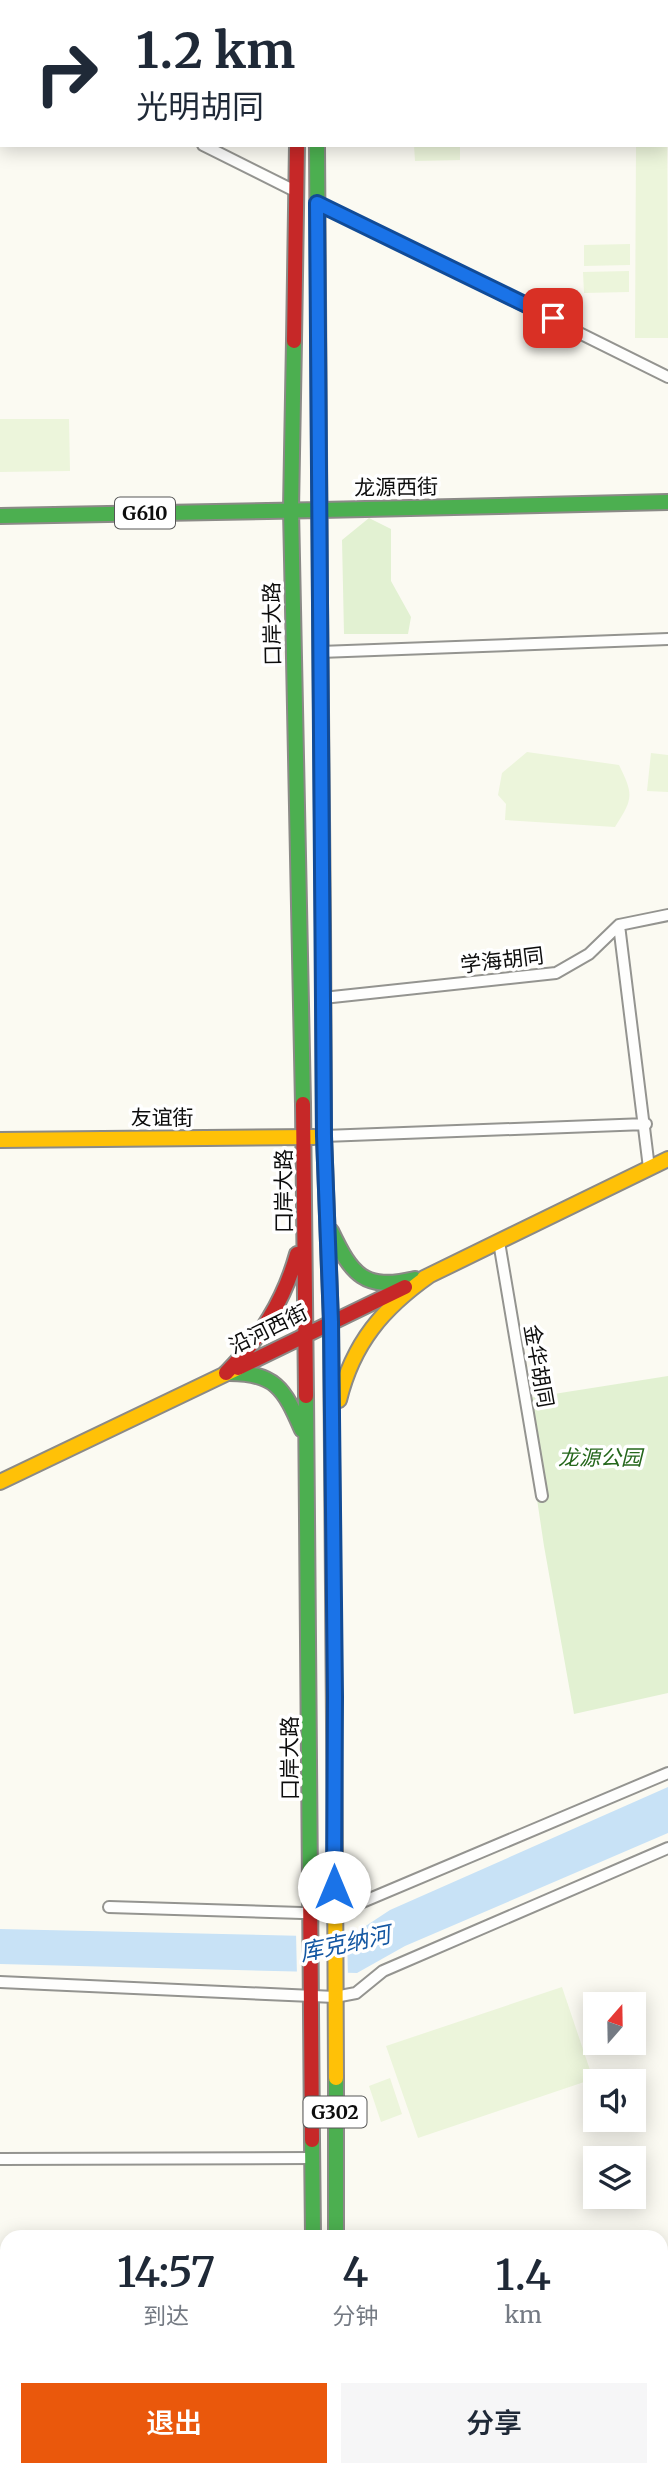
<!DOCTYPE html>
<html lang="zh">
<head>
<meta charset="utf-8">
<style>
  :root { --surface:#fff; --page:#f6f6f7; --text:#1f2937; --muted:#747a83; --accent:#ea580c }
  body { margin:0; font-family:Merriweather,"Noto Sans SC",serif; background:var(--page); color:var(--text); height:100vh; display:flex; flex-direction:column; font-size:26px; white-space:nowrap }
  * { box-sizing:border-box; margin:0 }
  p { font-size:23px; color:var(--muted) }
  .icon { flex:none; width:38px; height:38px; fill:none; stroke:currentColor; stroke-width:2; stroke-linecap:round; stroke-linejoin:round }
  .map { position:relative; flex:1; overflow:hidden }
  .details { position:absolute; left:0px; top:2230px; width:668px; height:247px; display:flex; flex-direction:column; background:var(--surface); border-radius:21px 21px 0 0; box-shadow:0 4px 18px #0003 }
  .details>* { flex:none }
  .banner { position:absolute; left:0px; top:0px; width:668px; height:147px; box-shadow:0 4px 18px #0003; background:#fff; color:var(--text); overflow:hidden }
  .needle { width:46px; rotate:20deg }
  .controls { position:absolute; left:583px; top:1992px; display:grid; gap:14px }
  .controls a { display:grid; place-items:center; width:63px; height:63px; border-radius:0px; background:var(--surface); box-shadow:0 4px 18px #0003; font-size:35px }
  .pin { position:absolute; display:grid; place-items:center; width:60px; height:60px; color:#fff; margin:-30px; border-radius:14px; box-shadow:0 4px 10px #0006 }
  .me { position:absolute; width:77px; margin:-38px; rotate:0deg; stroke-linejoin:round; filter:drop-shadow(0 0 5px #0008) }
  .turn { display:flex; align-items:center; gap:24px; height:147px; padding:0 21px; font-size:32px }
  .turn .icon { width:91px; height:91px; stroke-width:2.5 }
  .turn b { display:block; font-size:49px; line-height:60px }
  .eta { display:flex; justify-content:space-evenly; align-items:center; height:119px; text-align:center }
  .eta b { font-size:42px; font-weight:600; line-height:49px }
  .button { display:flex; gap:14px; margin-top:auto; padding:14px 21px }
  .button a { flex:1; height:80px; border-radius:0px; background:var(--accent); color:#fff; font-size:28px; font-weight:600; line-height:80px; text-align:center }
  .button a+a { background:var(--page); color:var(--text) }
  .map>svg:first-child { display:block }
  .green { fill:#e2f1d2 }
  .pitch { fill:#ecf5db }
  .water { fill:#c8e2f6 }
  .pier { fill:#fbfaf2 }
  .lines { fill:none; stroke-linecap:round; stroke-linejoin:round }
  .street-casing { stroke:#949490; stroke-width:14 }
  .fast-casing { stroke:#8b8a87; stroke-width:18 }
  .slow-casing { stroke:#8b8a87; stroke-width:18 }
  .jam-casing { stroke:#8b8a87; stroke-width:18 }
  .street { stroke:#fefefd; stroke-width:10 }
  .fast { stroke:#4caf50; stroke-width:14 }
  .slow { stroke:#ffc107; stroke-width:14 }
  .jam { stroke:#c62828; stroke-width:14 }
  .route-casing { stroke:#114b97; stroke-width:18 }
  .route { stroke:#1a73e8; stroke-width:12 }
  .labels { text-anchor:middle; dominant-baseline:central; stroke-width:7; stroke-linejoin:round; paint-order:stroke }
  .shield { fill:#fff; stroke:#565656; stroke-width:2 }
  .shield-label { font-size:19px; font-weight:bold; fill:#0d0d0d }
  .street-label { font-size:21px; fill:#0d0d0d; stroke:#fff }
  .park-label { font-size:21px; font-style:italic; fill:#25671c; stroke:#fff }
  .water-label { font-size:23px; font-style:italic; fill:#1457a2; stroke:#fff }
</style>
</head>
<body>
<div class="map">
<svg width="668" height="2476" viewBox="0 0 668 2476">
  <rect width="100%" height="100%" fill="#fbfaf2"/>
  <path class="green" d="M369,518L391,529V581L411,617L408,634H344L342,540Z
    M668,1376V1693L574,1714L544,1546L522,1399Z"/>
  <path class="pitch" d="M667,85L668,338H635L636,145H667Z
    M414,145H460V160L415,161Z
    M630,244V265L584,266V245Z
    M629,271V292L584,293L583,272Z
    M0,419H69L70,471L0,472Z
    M527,752L619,765C634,795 633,799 615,827L505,820L506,804L498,795L502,773Z
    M651,753L668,755V792L647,791Z
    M562,1987L593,2079L418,2138L386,2046Z
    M390,2078L402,2114L381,2122L369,2086Z"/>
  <path class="water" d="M668,1787V1833L405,1946L357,1973L0,1964V1929L349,1937L390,1910Z"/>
  <path class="pier" d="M296,1932L347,1933L348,1978L297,1977Z"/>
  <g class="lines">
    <defs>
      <path id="street" d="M52,0V2
        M0,43L2,44
        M203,145L297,192
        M317,203L668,377
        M320,652L668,639
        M619,925L649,1168
        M323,998L556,973L589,954L619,925L668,915
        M324,1136L646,1124
        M499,1242L542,1496
        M109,1907L334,1914L668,1773
        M0,1982L335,1997L356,1993L383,1971L668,1848
        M0,2159L312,2158
        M0,2288L7,2302
        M0,2319L7,2317
        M0,2377L7,2374
        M0,2436L7,2433
        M82,2469L85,2476"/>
      <path id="fast" d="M295,0V2
        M316,0V2
        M317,145L320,602
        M294,341L291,509L303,1104
        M321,510L668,502
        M0,516L321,510
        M323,927L324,1136L331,1322L335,1856
        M331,1231C352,1275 364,1291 415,1279
        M226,1373C275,1372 284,1388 302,1430
        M306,1396L310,1884
        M336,2078V2236
        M312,2140L313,2236
        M662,2316L668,2314
        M331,2469L332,2476
        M351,2469L353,2476
        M188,2476L208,2469"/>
      <path id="slow" d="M0,1140L314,1137
        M424,1278L668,1159
        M339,1400C353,1343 383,1308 430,1275
        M0,1482L238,1368
        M335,1856L336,2078
        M662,2304L668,2302"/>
      <path id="jam" d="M294,341L297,145
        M320,602L323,927
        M303,1104L306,1396
        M238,1368L405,1287
        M226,1373C260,1338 284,1301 297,1254
        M310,1884L312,2140"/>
    </defs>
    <use href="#street" class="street-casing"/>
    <use href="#fast" class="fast-casing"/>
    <use href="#slow" class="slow-casing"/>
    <use href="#jam" class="jam-casing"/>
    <use href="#street" class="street"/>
    <use href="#fast" class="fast"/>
    <use href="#slow" class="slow"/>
    <use href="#jam" class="jam"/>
  </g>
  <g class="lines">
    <defs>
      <path id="route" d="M334,1887L335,1697L331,1322L324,1136L317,203L553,318"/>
    </defs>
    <use href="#route" class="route-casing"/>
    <use href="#route" class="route"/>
  </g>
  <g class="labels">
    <g class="shield">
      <rect x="115" y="497.5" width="60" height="31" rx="5"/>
      <rect x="303.5" y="2096.5" width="63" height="31" rx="5"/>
    </g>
    <g class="shield-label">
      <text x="145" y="513">G610</text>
      <text x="335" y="2112">G302</text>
    </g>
    <g class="street-label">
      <text transform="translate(396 487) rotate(-1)">龙源西街</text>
      <text transform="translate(272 624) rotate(-91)">口岸大路</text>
      <text transform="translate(502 960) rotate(-7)">学海胡同</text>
      <text x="162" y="1117">友谊街</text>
      <text transform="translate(283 1191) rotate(-90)">口岸大路</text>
      <text transform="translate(268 1329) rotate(-26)">沿河西街</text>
      <text transform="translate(539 1366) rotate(80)">金华胡同</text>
      <text transform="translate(289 1758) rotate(-90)">口岸大路</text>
    </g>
    <g class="park-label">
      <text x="600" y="1457">龙源公园</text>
    </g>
    <g class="water-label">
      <text transform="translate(345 1943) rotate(-12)">库克纳河</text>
    </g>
  </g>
</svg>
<div class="controls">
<a><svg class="needle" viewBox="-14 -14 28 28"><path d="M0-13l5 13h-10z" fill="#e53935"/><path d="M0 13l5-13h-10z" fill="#747a83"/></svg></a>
<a><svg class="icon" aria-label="sound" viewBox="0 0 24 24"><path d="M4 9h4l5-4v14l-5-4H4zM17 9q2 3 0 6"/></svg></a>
<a><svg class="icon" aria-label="layers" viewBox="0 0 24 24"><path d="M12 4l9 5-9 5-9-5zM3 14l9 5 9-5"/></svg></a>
</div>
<div class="pin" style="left:553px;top:318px;background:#d93025"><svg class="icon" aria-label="arrive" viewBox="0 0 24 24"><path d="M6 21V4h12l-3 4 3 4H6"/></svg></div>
<svg class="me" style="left:334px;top:1887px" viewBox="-20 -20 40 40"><circle r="19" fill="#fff"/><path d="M0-13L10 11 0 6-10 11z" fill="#1a73e8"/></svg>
<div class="banner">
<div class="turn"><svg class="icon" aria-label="right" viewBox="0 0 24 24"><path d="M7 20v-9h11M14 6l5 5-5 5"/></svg><div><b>1.2 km</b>光明胡同</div></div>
</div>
<section class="details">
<div class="eta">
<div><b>14:57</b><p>到达</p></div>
<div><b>4</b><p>分钟</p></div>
<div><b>1.4</b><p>km</p></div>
</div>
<div class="button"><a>退出</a><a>分享</a></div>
</section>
</div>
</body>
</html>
